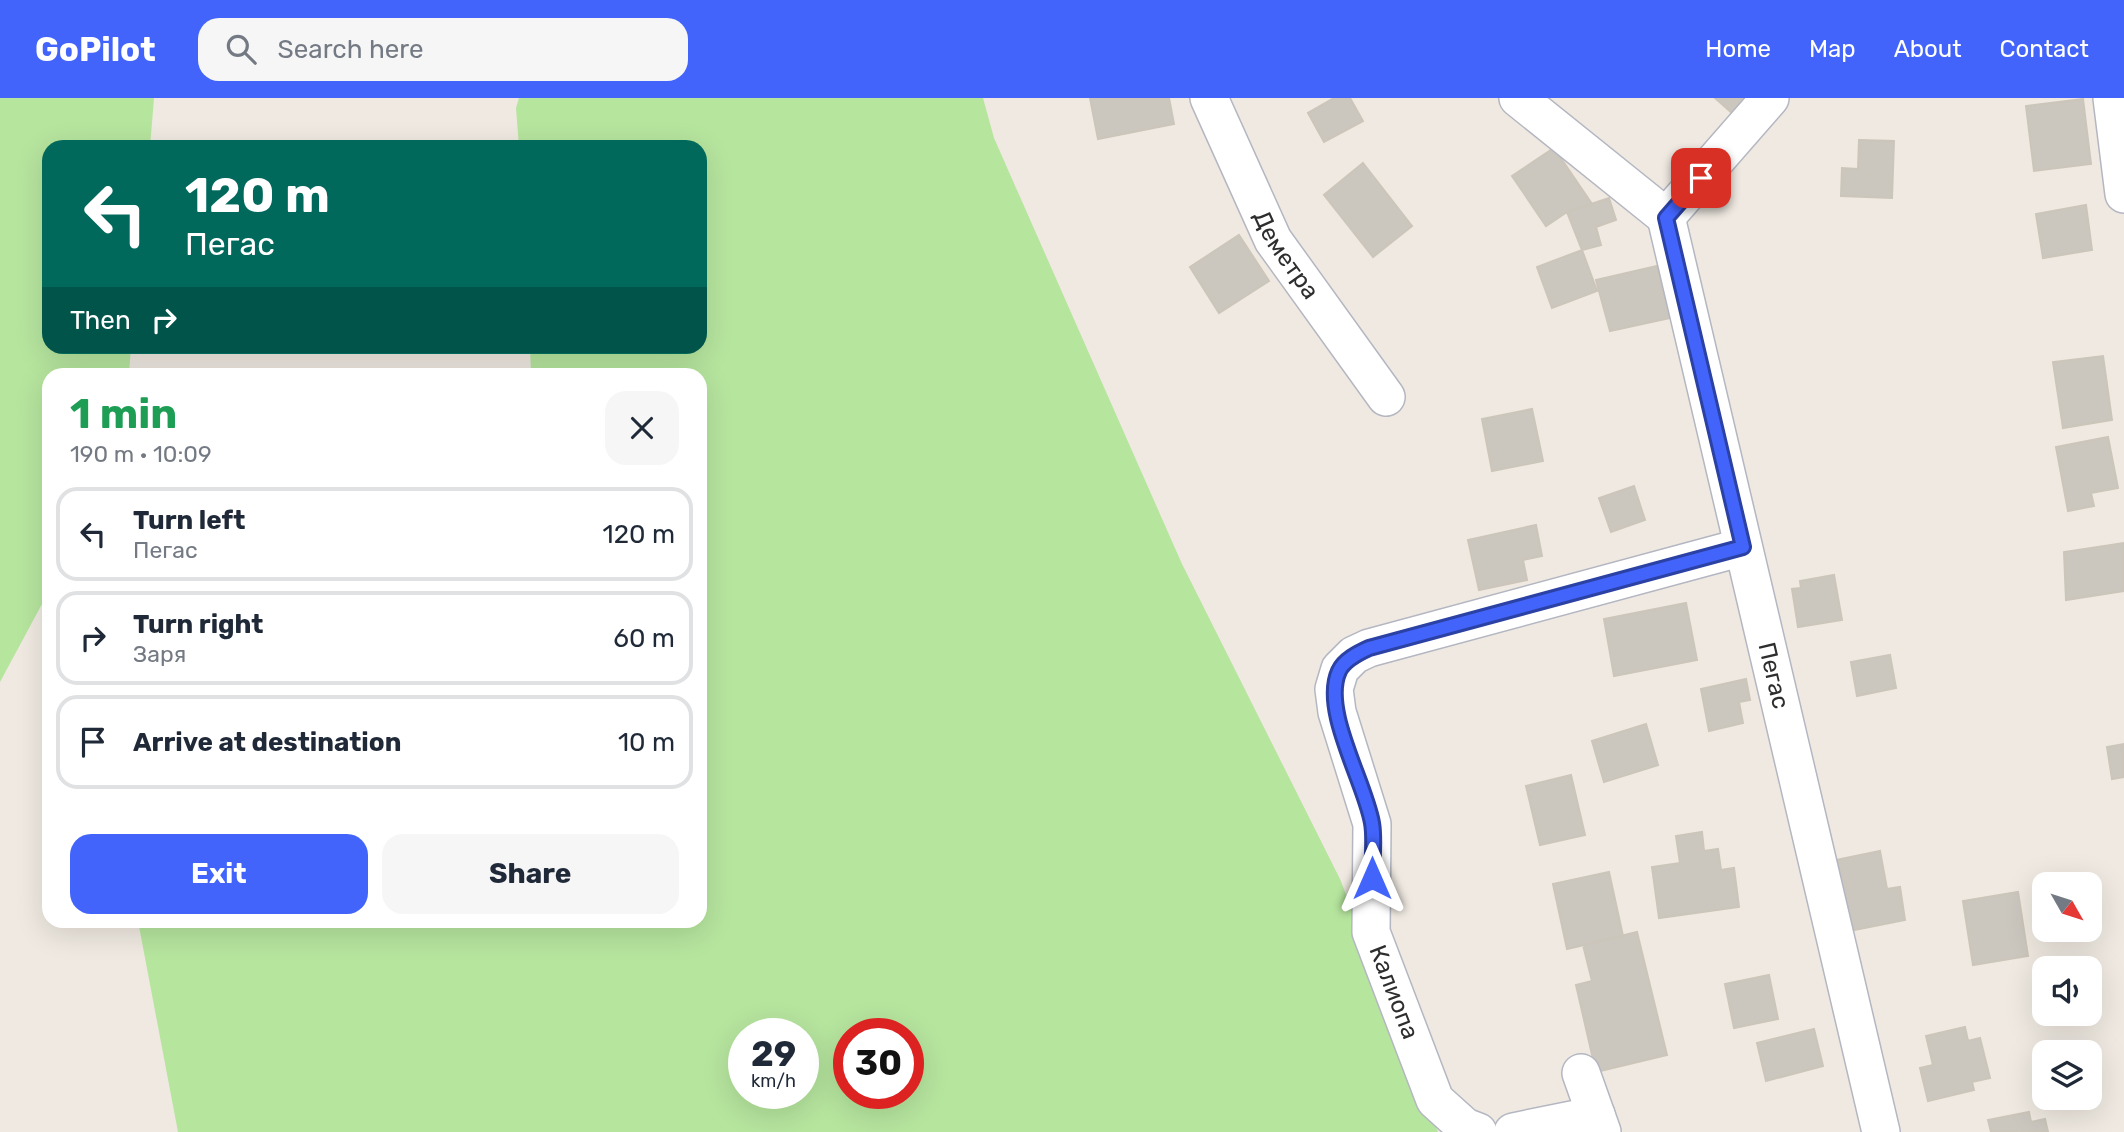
<!DOCTYPE html>
<html lang="en">
<head>
<meta charset="utf-8">
<style>
  :root { --surface:#fff; --page:#f6f6f7; --text:#1f2937; --muted:#747a83; --line:#e0e1e3; --accent:#4264fb }
  body { margin:0; font-family:Rubik,sans-serif; background:var(--page); color:var(--text); height:100vh; display:flex; flex-direction:column; font-size:26px; white-space:nowrap }
  * { box-sizing:border-box; margin:0 }
  p { font-size:23px; color:var(--muted) }
  .icon { flex:none; width:38px; height:38px; fill:none; stroke:currentColor; stroke-width:2; stroke-linecap:round; stroke-linejoin:round }
  .map { position:relative; flex:1; overflow:hidden }
  .sheet { position:absolute; left:42px; top:270px; width:665px; height:560px; display:flex; flex-direction:column; background:var(--surface); border-radius:21px; box-shadow:0 7px 28px #0002 }
  .sheet>* { flex:none }
  .hud { position:absolute; left:42px; top:42px; width:665px; height:214px; border-radius:21px; box-shadow:0 7px 28px #0002; background:#00695c; color:#fff; overflow:hidden }
  .needle { width:46px; rotate:129deg }
  .fabs { position:absolute; left:2032px; top:774px; display:grid; gap:14px }
  .fabs a { display:grid; place-items:center; width:70px; height:70px; border-radius:14px; background:var(--surface); box-shadow:0 7px 28px #0002; font-size:35px }
  .speed { position:absolute; left:728px; top:920px; display:flex; gap:14px; font-size:35px; font-weight:700; text-align:center }
  .speed>* { display:grid; place-content:center; width:91px; height:91px; border-radius:50%; background:var(--surface); box-shadow:0 7px 28px #0002; line-height:1 }
  .speed small { font-size:18px; font-weight:400 }
  .speed .limit { border:10px solid #d22; background:#fff; color:#111 }
  .pin { position:absolute; display:grid; place-items:center; width:60px; height:60px; color:#fff; margin:-30px; border-radius:14px; box-shadow:0 4px 10px #0006 }
  .me { position:absolute; width:77px; margin:-38px; rotate:0deg; stroke-linejoin:round; filter:drop-shadow(0 0 5px #0008) }
  .turn { display:flex; align-items:center; gap:24px; height:147px; padding:0 28px; font-size:32px }
  .turn .icon { width:91px; height:91px; stroke-width:2.5 }
  .turn b { display:block; font-size:49px; line-height:60px }
  .then { display:flex; align-items:center; height:66px; padding:0 28px; background:#0003; gap:14px; font-size:26px }
  .round { display:grid; place-items:center; flex:none; width:74px; height:74px; border-radius:21px; background:var(--page) }
  .summary { display:flex; align-items:center; justify-content:space-between; height:119px; padding:0 28px }
  h1 { font-size:42px; font-weight:700; line-height:52px; color:#1e9e55 }
  .button { display:flex; gap:14px; margin-top:auto; padding:14px 28px }
  .button a { flex:1; height:80px; border-radius:21px; background:var(--accent); color:#fff; font-size:28px; font-weight:700; line-height:80px; text-align:center }
  .button a+a { background:var(--page); color:var(--text) }
  ul { padding:0; list-style:none }
  li { display:flex; align-items:center; gap:21px; height:94px; margin:0 14px 10px; padding:0 14px; border:4px solid var(--line); border-radius:21px }
  li div { flex:1 }
  li b { display:block; font-size:26px }
  li em { font-style:normal }
  header { display:flex; align-items:center; gap:42px; box-sizing:border-box; height:98px; padding:0 35px; background:var(--accent); color:#fff }
  header strong { font-size:33px }
  nav { display:flex; gap:38px; margin-inline-start:auto; font-size:24px }
  .search { width:490px; height:63px; background:var(--page); display:flex; align-items:center; gap:18px; box-sizing:border-box; padding:0 24px; border-radius:21px; color:var(--muted); font-size:26px }
  .map>svg:first-child { display:block }
  .green { fill:#b6e59e; fill-rule:evenodd }
  .building { fill:#cbc7bf; stroke:#cbc5ba; stroke-width:2 }
  .lines { fill:none; stroke-linecap:round; stroke-linejoin:round }
  .street-casing { stroke:#b4b7c1; stroke-width:40 }
  .street { stroke:#fff; stroke-width:37 }
  .route-casing { stroke:#2b41a3; stroke-width:18 }
  .route { stroke:#4264fb; stroke-width:12 }
  .labels { text-anchor:middle; dominant-baseline:central; stroke-width:5; stroke-linejoin:round; paint-order:stroke }
  .street-label { font-size:24px; fill:#2e2e2e; stroke:#fff }
</style>
</head>
<body>
<header>
<strong>GoPilot</strong>
<div class="search"><svg class="icon" aria-label="search" viewBox="0 0 24 24"><circle cx="10" cy="10" r="6"/><path d="M15 15l6 6"/></svg>Search here</div>
<nav><a>Home</a><a>Map</a><a>About</a><a>Contact</a></nav>
</header>
<div class="map">
<svg width="2124" height="1034" viewBox="0 0 2124 1034">
  <rect width="100%" height="100%" fill="#efe9e1"/>
  <path class="green" d="M0,0H154L150,49H49V248L131,249L129,276H49V493L0,584Z
    M519,0H983L994,40L1182,466L1340,781L1438,1034H178L138,823L700,822V276H531L530,249L700,248V49H519L516,10ZM744,936H803V996H744ZM849,936H908V996H849Z"/>
  <path class="building" d="M1090,0H1169L1174,26L1098,41Z
    M1334,0H1350L1363,23L1324,44L1308,15Z
    M1715,0H1745L1732,15Z
    M2083,1L2091,66L2034,73L2026,8Z
    M1859,42L1894,43L1892,100L1841,98L1842,70L1858,71Z
    M1554,50L1592,106L1567,114L1546,128L1512,78Z
    M1363,65L1412,128L1373,159L1324,97Z
    M1609,100L1616,122L1596,129L1601,147L1582,152L1567,114Z
    M2086,107L2092,152L2043,160L2036,116Z
    M1239,137L1269,183L1219,215L1190,169Z
    M1582,152L1597,193L1552,210L1537,169Z
    M1657,168L1670,220L1610,233L1596,182Z
    M2103,258L2112,322L2063,330L2053,264Z
    M1532,311L1543,363L1492,373L1482,321Z
    M2108,339L2118,390L2091,395L2094,408L2068,413L2056,349Z
    M1634,388L1645,422L1611,434L1599,400Z
    M1536,427L1542,458L1523,462L1527,482L1479,492L1468,442Z
    M2124,445V493L2066,502L2064,454Z
    M1834,477L1842,522L1798,529L1792,491L1801,490L1800,483Z
    M1686,505L1697,562L1614,578L1604,521Z
    M1890,557L1896,590L1857,598L1851,564Z
    M1746,581L1750,602L1739,604L1743,625L1709,633L1701,591Z
    M1646,626L1658,667L1604,684L1592,643Z
    M2124,646V679L2112,681L2107,649Z
    M1571,677L1585,737L1540,747L1526,688Z
    M1702,734L1704,753L1718,751L1721,772L1734,770L1739,809L1659,820L1652,769L1680,765L1676,738Z
    M1880,753L1887,791L1900,789L1905,822L1844,834L1831,763Z
    M1609,774L1623,838L1567,851L1553,786Z
    M2018,794L2028,858L1973,867L1963,803Z
    M1637,834L1667,957L1596,974L1576,887L1592,883L1583,847Z
    M1769,877L1778,921L1734,930L1725,886Z
    M1965,929L1968,943L1980,940L1990,980L1972,984L1974,992L1928,1003L1920,970L1933,967L1926,938Z
    M1814,931L1823,968L1766,983L1757,945Z
    M2029,1014L2031,1024L2045,1021L2048,1034H1991L1988,1022Z"/>
  <g class="lines">
    <defs>
      <g id="street">
        <path id="s1" d="M1209,0L1273,142L1386,299"/>
        <path d="M1518,0L1666,119"/>
        <path d="M2112,0L2124,96"/>
        <path id="s2" d="M1666,119L1881,1034"/>
        <path d="M1666,119L1770,0"/>
        <path d="M1581,975L1602,1034"/>
        <path d="M1478,1034L1465,1029L1435,1002L1371,834L1372,726L1337,614L1334,591L1340,571L1354,557L1369,550L1743,449"/>
        <path d="M1513,1034L1596,1017"/>
      </g>
    </defs>
    <use href="#street" class="street-casing"/>
    <use href="#street" class="street"/>
  </g>
  <g class="lines">
    <defs>
      <path id="route" d="M1372,780C1372,763 1375,742 1372,725C1365,684 1321,612 1339,573C1344,562 1358,555 1369,550L1743,449L1666,120L1701,80"/>
    </defs>
    <use href="#route" class="route-casing"/>
    <use href="#route" class="route"/>
  </g>
  <g class="labels">
    <g class="street-label">
      <text stroke="none"><textPath href="#s1" startOffset="175">Деметра</textPath></text>
      <text stroke="none"><textPath href="#s2" startOffset="471">Пегас</textPath></text>
      <text transform="translate(1394 894) rotate(69)">Калиопа</text>
    </g>
  </g>
</svg>
<div class="fabs">
<a><svg class="needle" viewBox="-14 -14 28 28"><path d="M0-13l5 13h-10z" fill="#e53935"/><path d="M0 13l5-13h-10z" fill="#747a83"/></svg></a>
<a><svg class="icon" aria-label="sound" viewBox="0 0 24 24"><path d="M4 9h4l5-4v14l-5-4H4zM17 9q2 3 0 6"/></svg></a>
<a><svg class="icon" aria-label="layers" viewBox="0 0 24 24"><path d="M12 4l9 5-9 5-9-5zM3 14l9 5 9-5"/></svg></a>
</div>
<div class="speed"><div>29<small>km/h</small></div><div class="limit">30</div></div>
<div class="pin" style="left:1701px;top:80px;background:#d93025"><svg class="icon" aria-label="arrive" viewBox="0 0 24 24"><path d="M6 21V4h12l-3 4 3 4H6"/></svg></div>
<svg class="me" style="left:1372px;top:780px" viewBox="-20 -20 40 40"><path d="M0-17L14 15 0 8-14 15z" fill="#4264fb" stroke="#fff" stroke-width="4"/></svg>
<div class="hud">
<div class="turn"><svg class="icon" aria-label="left" viewBox="0 0 24 24"><path d="M17 20v-9H6M10 6l-5 5 5 5"/></svg><div><b>120 m</b>Пегас</div></div>
<div class="then">Then<svg class="icon" aria-label="right" viewBox="0 0 24 24"><path d="M7 20v-9h11M14 6l5 5-5 5"/></svg></div>
</div>
<section class="sheet">
<div class="summary"><div><h1>1 min</h1><p>190 m · 10:09</p></div><a class="round"><svg class="icon" aria-label="close" viewBox="0 0 24 24"><path d="M6 6l12 12M18 6L6 18"/></svg></a></div>
<ul>
<li><svg class="icon" aria-label="left" viewBox="0 0 24 24"><path d="M17 20v-9H6M10 6l-5 5 5 5"/></svg><div><b>Turn left</b><p>Пегас</p></div><em>120 m</em></li>
<li><svg class="icon" aria-label="right" viewBox="0 0 24 24"><path d="M7 20v-9h11M14 6l5 5-5 5"/></svg><div><b>Turn right</b><p>Заря</p></div><em>60 m</em></li>
<li><svg class="icon" aria-label="arrive" viewBox="0 0 24 24"><path d="M6 21V4h12l-3 4 3 4H6"/></svg><div><b>Arrive at destination</b></div><em>10 m</em></li>
</ul>
<div class="button"><a>Exit</a><a>Share</a></div>
</section>
</div>
</body>
</html>
